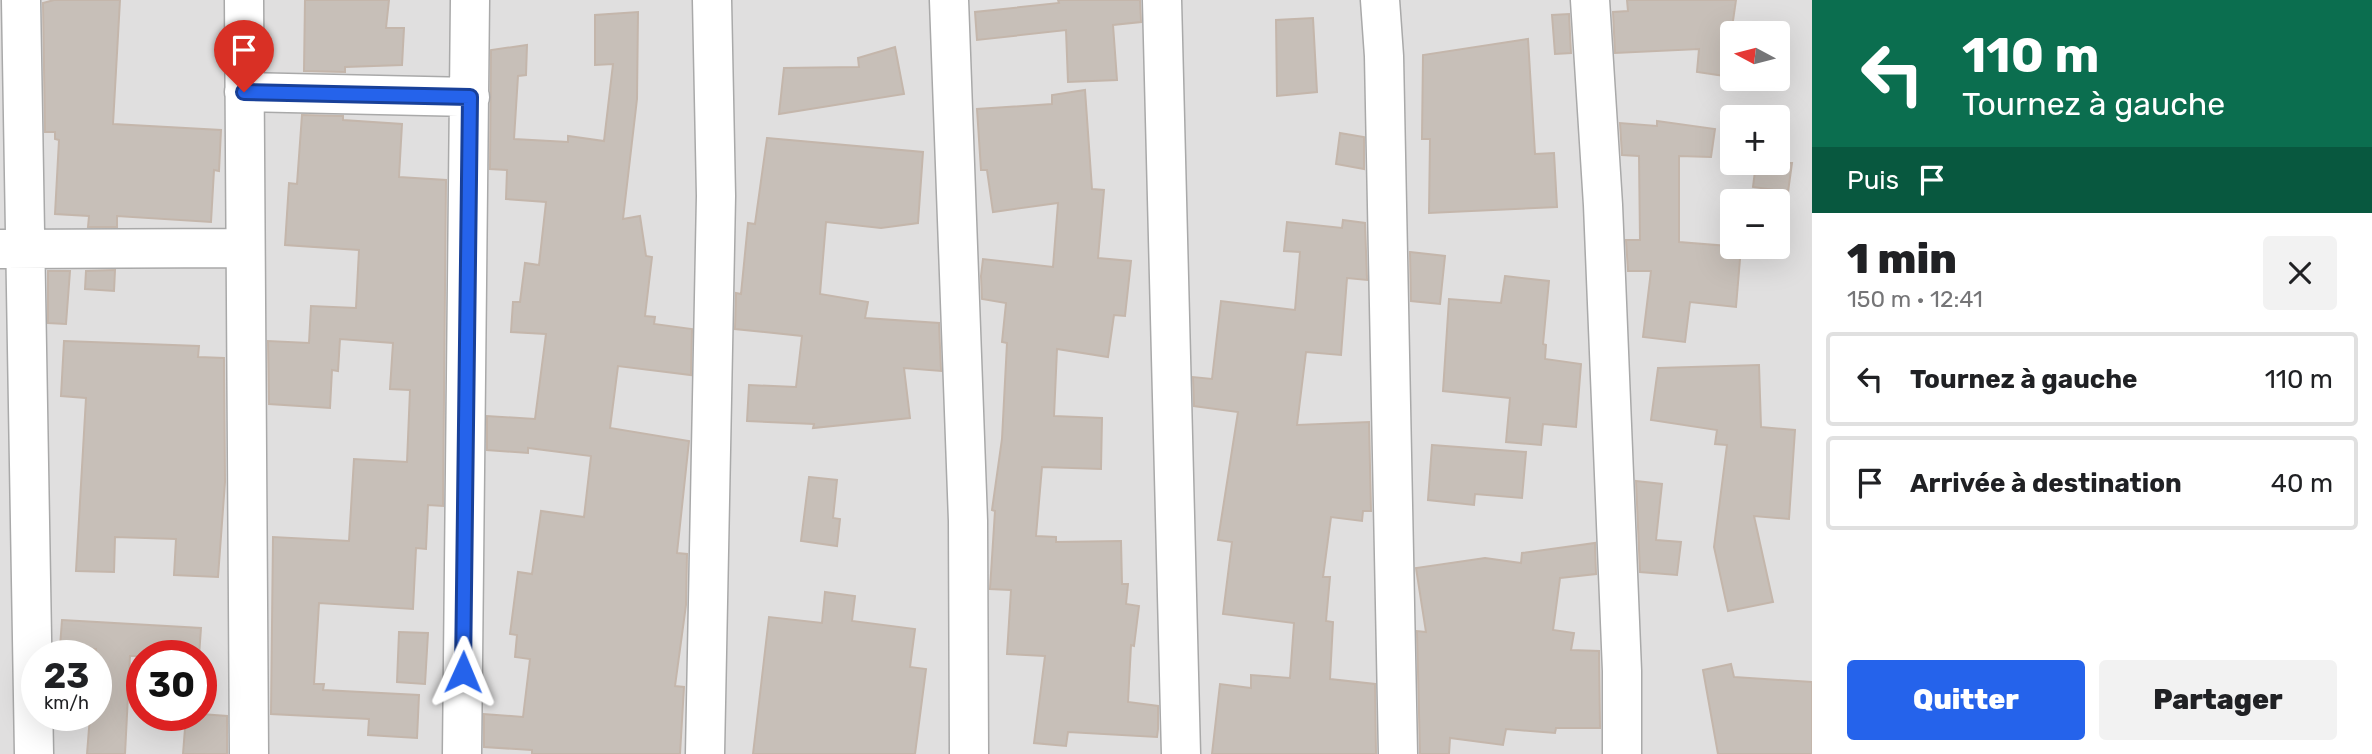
<!DOCTYPE html>
<html lang="fr">
<head>
<meta charset="utf-8">
<style>
  :root { --surface:#fff; --page:#f2f2f2; --text:#202124; --muted:#757577; --line:#e0e0e0; --accent:#2563eb }
  body { margin:0; font-family:Rubik,sans-serif; background:var(--page); color:var(--text); height:100vh; display:flex; flex-direction:column; font-size:26px; white-space:nowrap }
  * { box-sizing:border-box; margin:0 }
  p { font-size:23px; color:var(--muted) }
  .icon { flex:none; width:38px; height:38px; fill:none; stroke:currentColor; stroke-width:2; stroke-linecap:round; stroke-linejoin:round }
  .map { position:relative; flex:1; overflow:hidden }
  .drawer { display:flex; flex-direction:column; background:var(--surface); width:560px }
  .drawer>* { flex:none }
  .banner { background:#0b6e4f; color:#fff; overflow:hidden }
  .needle { width:46px; rotate:277deg }
  .tools { position:absolute; left:1720px; top:21px; display:grid; gap:14px }
  .tools a { display:grid; place-items:center; width:70px; height:70px; border-radius:7px; background:var(--surface); box-shadow:0 7px 28px #0002; font-size:35px }
  .speed { position:absolute; left:21px; top:640px; display:flex; gap:14px; font-size:35px; font-weight:700; text-align:center }
  .speed>* { display:grid; place-content:center; width:91px; height:91px; border-radius:50%; background:var(--surface); box-shadow:0 7px 28px #0002; line-height:1 }
  .speed small { font-size:18px; font-weight:400 }
  .speed .limit { border:10px solid #d22; background:#fff; color:#111 }
  .pin { position:absolute; display:grid; place-items:center; width:60px; height:60px; color:#fff; margin:-72px -30px; border-radius:50% 50% 50% 0; rotate:-45deg; box-shadow:0 0 7px #0007 }
  .pin .icon { rotate:45deg }
  .me { position:absolute; width:77px; margin:-38px; rotate:1deg; stroke-linejoin:round; filter:drop-shadow(0 0 5px #0008) }
  .turn { display:flex; align-items:center; gap:24px; height:147px; padding:0 35px; font-size:32px }
  .turn .icon { width:91px; height:91px; stroke-width:2.5 }
  .turn b { display:block; font-size:49px; line-height:60px }
  .then { display:flex; align-items:center; height:66px; padding:0 35px; background:#0003; gap:14px; font-size:26px }
  .round { display:grid; place-items:center; flex:none; width:74px; height:74px; border-radius:7px; background:var(--page) }
  .head { display:flex; align-items:center; justify-content:space-between; height:119px; padding:0 35px }
  h1 { font-size:42px; font-weight:800; line-height:52px }
  .button { display:flex; gap:14px; margin-top:auto; padding:14px 35px }
  .button a { flex:1; height:80px; border-radius:7px; background:var(--accent); color:#fff; font-size:28px; font-weight:800; line-height:80px; text-align:center }
  .button a+a { background:var(--page); color:var(--text) }
  ul { padding:0; list-style:none }
  li { display:flex; align-items:center; gap:21px; height:94px; margin:0 14px 10px; padding:0 21px; border:4px solid var(--line); border-radius:7px }
  li div { flex:1 }
  li b { display:block; font-size:26px }
  li em { font-style:normal }
  main { display:flex; flex:1; min-height:0 }
  .map>svg:first-child { display:block }
  .residential { fill:#e0dfdf; fill-rule:evenodd }
  .building { fill:#c7bfb8; stroke:#c4b6ab; stroke-width:2 }
  .lines { fill:none; stroke-linecap:round; stroke-linejoin:round }
  .street-casing { stroke:#a9a9a9; stroke-width:41 }
  .street { stroke:#fff; stroke-width:38 }
  .route-casing { stroke:#184099; stroke-width:18 }
  .route { stroke:#2563eb; stroke-width:12 }
</style>
</head>
<body>
<main>
<div class="map">
<svg width="1812" height="754" viewBox="0 0 1812 754">
  <rect width="100%" height="100%" fill="#f2efe9"/>
  <path class="residential" d="M0,0H1812V754H0ZM1732,33H1778V79H1732ZM1732,117H1778V163H1732ZM1732,201H1778V247H1732ZM37,656H96V716H37ZM142,656H201V716H142Z"/>
  <path class="building" d="M54,0H120L113,124L221,130L219,171L214,170L211,222L117,216V227H88L89,216L55,214L59,140L55,139V132H45L43,3Z
    M305,0H389L386,28H404L402,65L345,67V72L304,71Z
    M1058,0H1140L1141,22L1113,25L1117,80L1068,82L1066,30L977,40L975,12L1059,3Z
    M1627,0H1736L1725,76L1697,72L1699,49L1615,53L1613,12L1628,11Z
    M638,12L637,99L623,219L640,216L646,256L652,257L645,316L655,317L654,324L692,329L691,375L618,366L610,428L689,441L677,553L687,554L686,605L675,686L684,687L680,754H532V750L484,747V714L523,717L530,659L515,657L517,635L510,634L518,572L532,574L541,511L584,517L591,456L528,448V453L487,450V416L535,419L546,334L511,332L513,302H520L525,263L539,265L546,202L506,199L507,170L490,169L491,50L527,45L526,75L518,76L514,139L568,142V136L604,141L613,64L595,65V15Z
    M1569,14L1571,53L1555,54L1552,15Z
    M1313,18L1317,92L1277,96L1276,20Z
    M1528,39L1535,154L1554,153L1557,207L1429,213L1430,139H1422L1423,55Z
    M895,47L904,94L779,114L784,68L859,67L858,58Z
    M1085,90L1092,189L1104,190L1098,258L1131,261L1125,316L1114,315L1108,357L1057,349L1054,416L1102,418L1101,469L1042,467L1036,536L1056,537V542L1121,541L1122,584H1128L1126,604L1139,606L1134,646L1131,645L1128,702L1158,706V729L1157,737L1068,732L1066,746L1034,743L1045,656L1007,654L1011,590L990,589L995,511L992,510L1002,439L1007,343L1002,342L1006,303L982,299L981,276L983,259L1053,267L1058,203L993,212L987,170H981L977,109L1052,104V95Z
    M302,115L343,116V120L402,124L399,177L446,180L443,506L428,505L426,549L416,548L413,609L319,603L314,684H324L323,690L419,695L417,738L368,735L369,719L271,714L273,537L349,541L354,459L407,462L410,390L390,389L393,343L340,339L338,371L332,370L330,408L269,404L268,341L309,343L311,306L356,308L359,250L285,245L289,183L297,184Z
    M1657,121L1715,129L1711,157L1679,156V242L1741,247L1736,307L1690,302L1685,342L1643,337L1651,271H1628L1626,240H1640L1639,156L1622,155L1620,123L1657,126Z
    M1340,133L1364,137V169L1336,164Z
    M767,138L923,152L918,223L881,228L826,222L820,294L868,302L865,318L939,323L941,371L904,368L910,418L813,428L814,424L747,421L749,385L796,387L802,336L735,329L736,293L741,294L748,223L755,224Z
    M1756,163H1792L1788,192L1753,187Z
    M1343,220L1365,223L1367,280L1347,278L1341,355L1306,352L1297,425L1369,422L1371,511H1363L1362,521L1331,517L1323,577H1330L1326,621L1333,622L1330,679L1375,684L1376,754H1212L1220,684L1251,688V675L1290,678L1294,623L1223,614L1232,542L1218,540L1238,412L1194,406L1193,377L1212,379L1221,301L1295,310L1300,252L1284,251L1287,222L1342,228Z
    M1410,252L1445,256L1440,304L1411,301Z
    M115,270L114,291L85,289L86,271Z
    M48,271H70L66,324L48,323Z
    M1505,276L1549,281L1543,344L1546,345L1545,359L1581,364L1576,427L1543,424L1541,445L1506,442L1510,398L1443,391L1449,299L1501,303Z
    M64,341L199,346L198,357L224,358L225,482L218,577L174,575L176,539L115,537L114,572L76,571L86,398L61,396Z
    M1759,365L1761,427L1795,430L1789,519L1754,516L1773,602L1728,611L1714,547L1727,445L1715,444L1717,430L1651,420L1658,368Z
    M1432,445L1526,452L1522,498L1475,494L1474,505L1428,500Z
    M809,477L837,480L833,518L840,519L837,546L801,541Z
    M1636,481L1662,484L1656,540L1681,542L1677,575L1640,572Z
    M1595,543L1596,574L1560,578L1553,630L1574,633L1571,650L1599,651L1600,728H1556L1555,733L1506,729L1503,745L1450,738L1449,754H1420L1417,631L1426,632L1416,568L1485,558L1521,563L1522,553Z
    M825,592L855,596L852,621L915,629L910,667L926,669L915,754H753L769,617L822,623Z
    M62,620L201,628L199,656H130L125,754H87L90,716H96V649L60,647Z
    M399,632L428,633L425,684L397,682Z
    M1731,664L1734,677L1812,682V754H1718L1703,670Z
    M201,714L227,716V754H183L186,716Z"/>
  <g class="lines">
    <defs>
      <path id="street" d="M21,0L34,754
        M244,0L249,754
        M949,0L968,521L969,754
        M1162,0L1181,754
        M1380,0L1384,56L1398,754
        M1590,0L1603,205L1622,671V754
        M244,92L470,97
        M2,249L244,248
        M462,754L470,0
        M705,754L716,196L712,0"/>
    </defs>
    <use href="#street" class="street-casing"/>
    <use href="#street" class="street"/>
  </g>
  <g class="lines">
    <defs>
      <path id="route" d="M244,92L470,97L463,672"/>
    </defs>
    <use href="#route" class="route-casing"/>
    <use href="#route" class="route"/>
  </g>
</svg>
<div class="tools">
<a><svg class="needle" viewBox="-14 -14 28 28"><path d="M0-13l5 13h-10z" fill="#e53935"/><path d="M0 13l5-13h-10z" fill="#757577"/></svg></a>
<a>+</a>
<a>−</a>
</div>
<div class="speed"><div>23<small>km/h</small></div><div class="limit">30</div></div>
<div class="pin" style="left:244px;top:92px;background:#d93025"><svg class="icon" aria-label="arrive" viewBox="0 0 24 24"><path d="M6 21V4h12l-3 4 3 4H6"/></svg></div>
<svg class="me" style="left:463px;top:672px" viewBox="-20 -20 40 40"><path d="M0-17L14 15 0 8-14 15z" fill="#2563eb" stroke="#fff" stroke-width="4"/></svg>
</div>
<section class="drawer">
<div class="banner">
<div class="turn"><svg class="icon" aria-label="left" viewBox="0 0 24 24"><path d="M17 20v-9H6M10 6l-5 5 5 5"/></svg><div><b>110 m</b>Tournez à gauche</div></div>
<div class="then">Puis<svg class="icon" aria-label="arrive" viewBox="0 0 24 24"><path d="M6 21V4h12l-3 4 3 4H6"/></svg></div>
</div>
<div class="head"><div><h1>1 min</h1><p>150 m · 12:41</p></div><a class="round"><svg class="icon" aria-label="close" viewBox="0 0 24 24"><path d="M6 6l12 12M18 6L6 18"/></svg></a></div>
<ul>
<li><svg class="icon" aria-label="left" viewBox="0 0 24 24"><path d="M17 20v-9H6M10 6l-5 5 5 5"/></svg><div><b>Tournez à gauche</b></div><em>110 m</em></li>
<li><svg class="icon" aria-label="arrive" viewBox="0 0 24 24"><path d="M6 21V4h12l-3 4 3 4H6"/></svg><div><b>Arrivée à destination</b></div><em>40 m</em></li>
</ul>
<div class="button"><a>Quitter</a><a>Partager</a></div>
</section>
</main>
</body>
</html>
